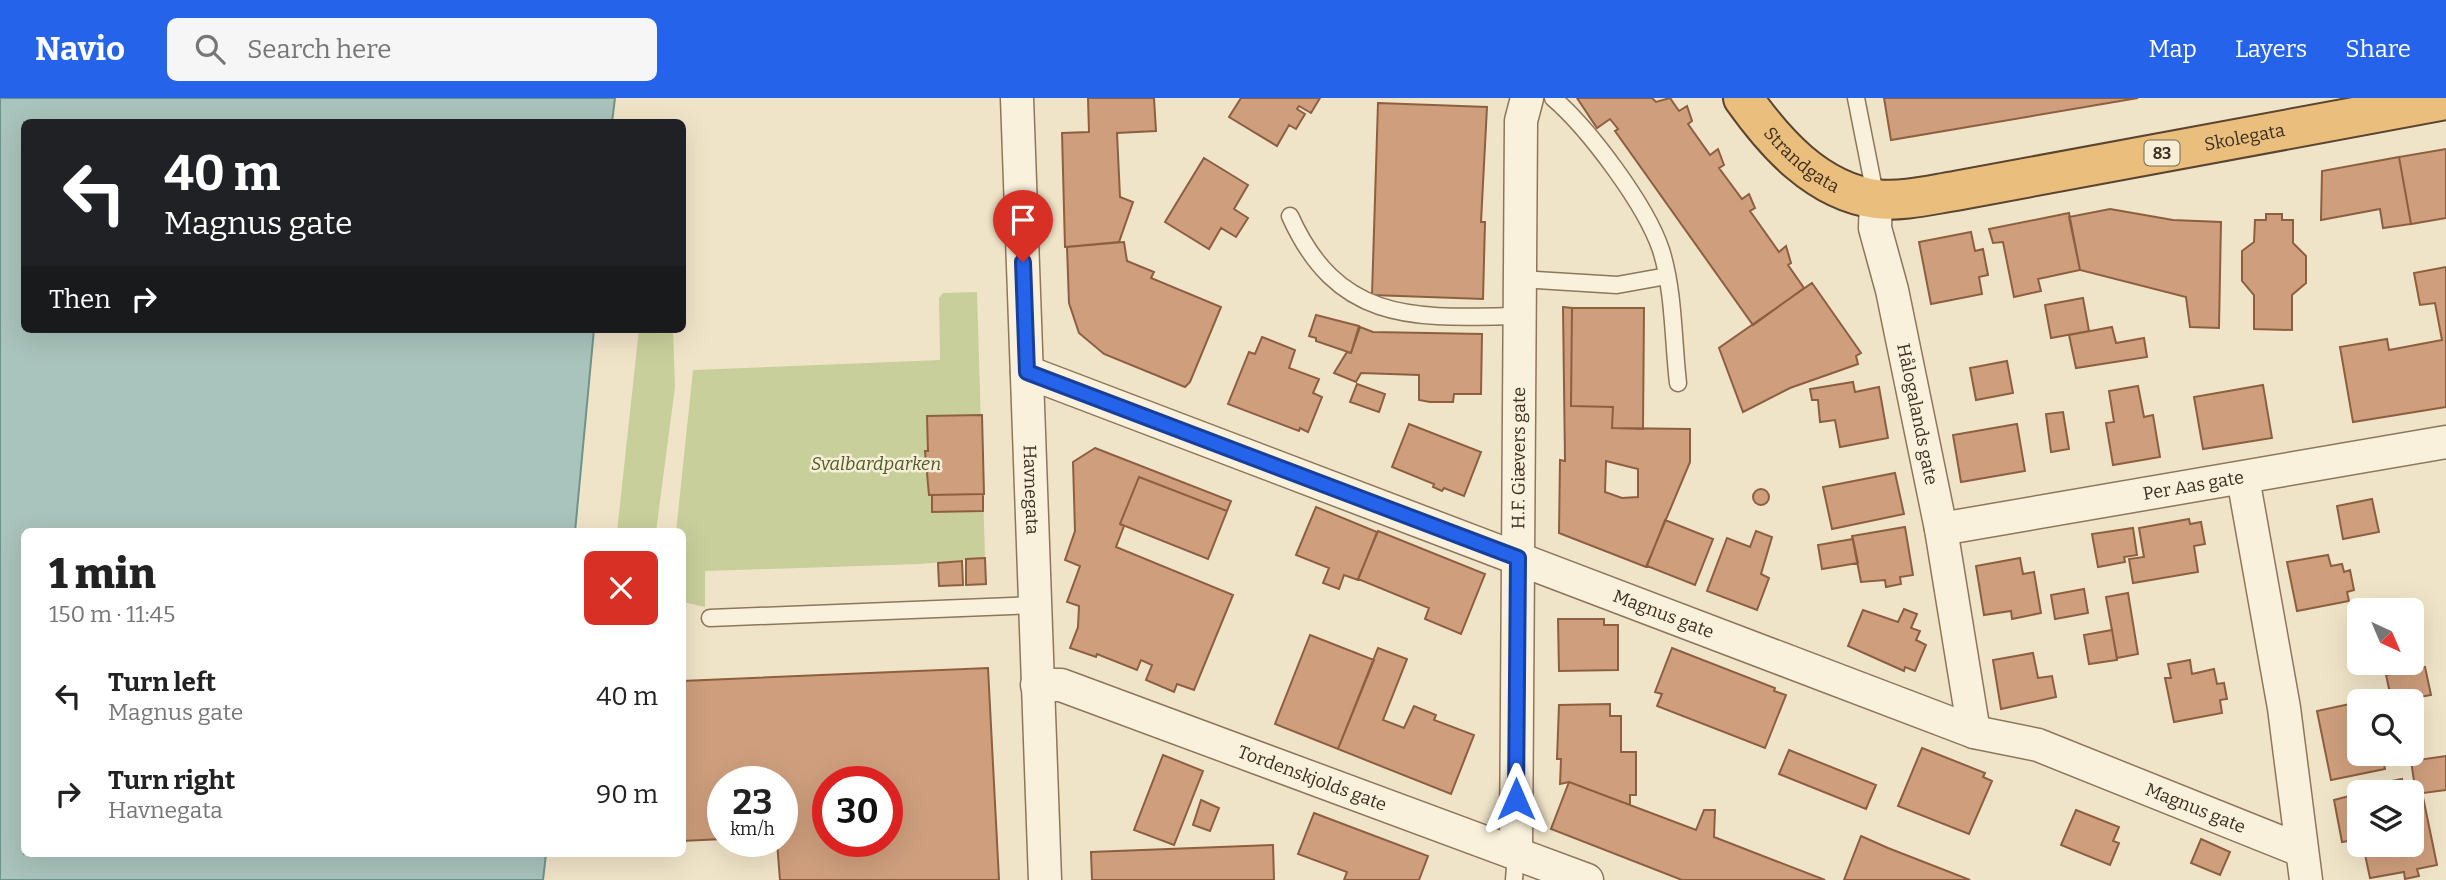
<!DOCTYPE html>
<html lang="en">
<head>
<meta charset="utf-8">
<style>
  :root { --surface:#fff; --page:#f6f6f6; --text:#222; --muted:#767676; --accent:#2563eb }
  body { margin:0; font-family:Bitter,serif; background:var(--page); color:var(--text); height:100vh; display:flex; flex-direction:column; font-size:26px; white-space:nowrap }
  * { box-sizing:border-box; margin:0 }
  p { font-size:23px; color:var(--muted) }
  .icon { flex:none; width:38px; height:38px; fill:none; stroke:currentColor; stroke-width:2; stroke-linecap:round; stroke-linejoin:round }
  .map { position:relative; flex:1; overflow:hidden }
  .panel { position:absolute; left:21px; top:430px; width:665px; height:329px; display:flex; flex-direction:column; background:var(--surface); border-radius:10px; box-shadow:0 7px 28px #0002 }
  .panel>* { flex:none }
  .top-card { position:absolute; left:21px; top:21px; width:665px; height:214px; border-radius:10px; box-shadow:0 7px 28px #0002; background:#202124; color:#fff; overflow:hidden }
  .needle { width:46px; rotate:136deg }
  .fabs { position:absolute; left:2347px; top:500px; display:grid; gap:14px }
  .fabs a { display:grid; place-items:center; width:77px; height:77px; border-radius:10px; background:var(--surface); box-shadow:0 7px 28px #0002; font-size:35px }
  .speed { position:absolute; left:707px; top:668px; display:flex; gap:14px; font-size:35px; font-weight:700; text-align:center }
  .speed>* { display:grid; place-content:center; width:91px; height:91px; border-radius:50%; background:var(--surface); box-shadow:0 7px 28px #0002; line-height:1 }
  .speed small { font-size:18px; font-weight:400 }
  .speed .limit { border:10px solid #d22; background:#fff; color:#111 }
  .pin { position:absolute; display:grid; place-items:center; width:60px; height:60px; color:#fff; margin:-72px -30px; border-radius:50% 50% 50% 0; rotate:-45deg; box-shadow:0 0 7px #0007 }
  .pin .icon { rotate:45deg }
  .me { position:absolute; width:77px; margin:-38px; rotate:0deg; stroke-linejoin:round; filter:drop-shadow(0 0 5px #0008) }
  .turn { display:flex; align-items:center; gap:24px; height:147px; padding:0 28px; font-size:32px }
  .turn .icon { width:91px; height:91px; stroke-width:2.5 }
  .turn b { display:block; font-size:49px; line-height:60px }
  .then { display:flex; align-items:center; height:66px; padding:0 28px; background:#0003; gap:14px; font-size:26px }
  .round { display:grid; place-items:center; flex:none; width:74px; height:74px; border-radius:10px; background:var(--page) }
  .summary { display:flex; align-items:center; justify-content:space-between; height:119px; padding:0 28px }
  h1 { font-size:42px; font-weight:800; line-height:52px }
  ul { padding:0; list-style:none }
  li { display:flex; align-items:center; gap:21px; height:98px; padding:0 28px }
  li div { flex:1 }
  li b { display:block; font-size:26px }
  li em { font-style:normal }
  header { display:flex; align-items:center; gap:42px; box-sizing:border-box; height:98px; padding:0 35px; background:var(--accent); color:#fff }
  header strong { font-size:33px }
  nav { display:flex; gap:38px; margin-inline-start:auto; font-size:24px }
  .search { width:490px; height:63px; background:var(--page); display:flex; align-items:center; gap:18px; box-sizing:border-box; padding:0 24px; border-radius:10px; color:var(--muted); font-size:26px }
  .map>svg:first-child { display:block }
  .green { fill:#c9cf9b }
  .water { fill:#a9c4bc; stroke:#6f938a; stroke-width:2 }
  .building { fill:#cf9f7d; stroke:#8d5f41; stroke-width:2; fill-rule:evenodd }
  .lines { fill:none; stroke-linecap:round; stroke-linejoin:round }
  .service-casing { stroke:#8d765c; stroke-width:19 }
  .minor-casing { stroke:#8d765c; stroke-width:35 }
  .trunk-casing { stroke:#5b4430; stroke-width:42 }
  .service { stroke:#faf1dc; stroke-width:16 }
  .minor { stroke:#faf1dc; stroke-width:32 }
  .trunk { stroke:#eabe7c; stroke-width:38 }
  .route-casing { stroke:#184099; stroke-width:18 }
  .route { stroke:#2563eb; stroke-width:12 }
  .labels { text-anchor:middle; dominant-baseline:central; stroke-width:5; stroke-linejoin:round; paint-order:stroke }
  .shield { fill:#f7eed8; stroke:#756857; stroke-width:2 }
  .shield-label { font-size:16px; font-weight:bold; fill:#3d2e20 }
  .street-label { font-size:18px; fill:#3d2e20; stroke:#f7eed8 }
  .park-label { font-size:18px; font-style:italic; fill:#4d5a26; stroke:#f7eed8 }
</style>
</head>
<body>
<header>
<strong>Navio</strong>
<div class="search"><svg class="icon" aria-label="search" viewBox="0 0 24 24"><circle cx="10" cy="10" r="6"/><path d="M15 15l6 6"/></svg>Search here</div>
<nav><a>Map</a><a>Layers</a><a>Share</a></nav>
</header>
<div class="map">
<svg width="2446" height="782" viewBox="0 0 2446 782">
  <rect width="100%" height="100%" fill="#f0e4c8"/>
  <path class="green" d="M977,194L985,460L921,466L705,473V509L683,504L682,434H676L693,272L940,262L939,200L943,195Z
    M639,231H673L675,289L656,434H617Z"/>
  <path class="water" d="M0,0H615L612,24H24V231H594L575,434H24V756H546L543,782H0Z"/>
  <path class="building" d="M1088,0H1154L1156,33L1117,35L1120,99L1133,104L1119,144L1065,149L1062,35L1089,34Z
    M1241,0H1320L1311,15L1299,8L1297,11L1305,16L1296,31L1289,27L1277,48L1229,19Z
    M1577,0H1652L1656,4L1670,0L1679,13L1687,8L1692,23L1688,26L1710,57L1718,51L1724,67L1719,70L1742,101L1749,96L1755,110L1750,113L1779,154L1786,148L1791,165L1788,167L1804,190L1753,227L1615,33L1618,31L1610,21L1597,30Z
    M1884,0H2138L1891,42Z
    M1378,5L1487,9L1481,124H1485L1483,201L1372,197Z
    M2446,51V120L2411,126L2399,59Z
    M2399,59L2411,126L2383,130L2380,111L2321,122L2322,73Z
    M1204,60L1248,87L1234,111L1248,120L1236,139L1221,130L1209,151L1165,124Z
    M2110,111L2173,122L2221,124L2219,230L2190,229L2186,199L2080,172L2069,119Z
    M2069,115L2080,172L2038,181L2041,193L2014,199L2003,144L1993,145L1989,131Z
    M2266,116H2282V122H2293V145L2306,158V185L2292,197V232L2254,231V197L2242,183V153L2254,144L2255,122H2266Z
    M1971,134L1975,153L1983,151L1988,177L1979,179L1982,196L1931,206L1919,144Z
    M1124,144L1127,163L1154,174L1151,180L1221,209L1190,284L1185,289L1104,256L1079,235L1069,205L1067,149Z
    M2446,169V309L2353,324L2340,249L2387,241L2389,252L2442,242L2435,205L2420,207L2414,175Z
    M1812,185L1861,255L1856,258L1858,266L1790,290L1743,314L1719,250Z
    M2083,200L2089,233L2051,240L2045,207Z
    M1563,209L1572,210L1571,308L1613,309L1612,330L1690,331V364L1646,469L1559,435L1560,362L1565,363ZM1606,363L1638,371V399L1622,400L1605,394Z
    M1572,210H1644L1643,331L1612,330L1613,309L1571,308Z
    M1316,217L1359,228L1351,255L1316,243V240L1309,238Z
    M1360,229L1373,234L1482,236L1481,296H1454L1453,304H1430L1419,302V277L1361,275L1356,284L1334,275L1347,254L1351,255Z
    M2112,229L2116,245L2144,240L2147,259L2076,270L2069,237Z
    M1262,239L1295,252L1289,270L1319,281L1313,295L1322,299L1308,334L1300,330L1299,333L1228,306L1249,254L1255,256Z
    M2007,263L2013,295L1976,302L1970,270Z
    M1853,284L1855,294L1879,289L1888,340L1840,349L1835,322L1820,324L1818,302H1812L1810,291Z
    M1357,286L1385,296L1379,314L1350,304Z
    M2263,287L2272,340L2203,351L2194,299Z
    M2138,288L2144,319L2153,317L2160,359L2113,367L2106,325L2114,324L2109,293Z
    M2063,314L2069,351L2051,354L2046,316Z
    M982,317L984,396L929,397L925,353H928L927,318Z
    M1409,326L1481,354L1464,398L1444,390L1442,393L1433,389L1434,386L1392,369Z
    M2017,326L2025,373L1961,384L1953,337Z
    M1095,350L1231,403L1227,413L1139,379L1120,426L1124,428L1116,449L1233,497L1194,592L1177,586L1174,594L1146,582L1152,567L1141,562L1137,572L1097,556L1096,559L1070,550L1078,529L1079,508L1067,504L1080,468L1065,462L1075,433L1073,364Z
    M1895,375L1904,416L1832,431L1823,389Z
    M1139,379L1227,413L1208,461L1120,426Z
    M1753 399a8 8 0 1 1 16 0a8 8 0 1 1-16 0Z
    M983,396V413L932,414V397Z
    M2372,401L2379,434L2343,441L2337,408Z
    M1316,409L1377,434L1358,482L1344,477L1339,491L1323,485L1329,470L1296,457Z
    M2189,421L2190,426L2201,424L2205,446L2194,448L2198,474L2133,485L2129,461L2144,459L2139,430Z
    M1665,422L1713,441L1695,487L1647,468Z
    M1905,429L1913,477L1900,479L1901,486L1886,489L1885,482L1861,484L1852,438Z
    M2133,430L2137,457L2124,459L2125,464L2098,469L2092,436Z
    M1378,433L1485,476L1461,536L1425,521L1429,510L1358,481Z
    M1756,433L1772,439L1761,476L1769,480L1757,512L1707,493L1727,440L1750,449Z
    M1853,441L1858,465L1822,471L1818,447Z
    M2328,457L2331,468L2342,466L2344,474L2350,472L2354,492L2347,494L2349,503L2297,513L2287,464Z
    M985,460L986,486L966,487V461Z
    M2020,460L2023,476L2034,474L2041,515L2012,521L2011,513L1984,517L1976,468Z
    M962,463L963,487L939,488L938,465Z
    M2084,491L2088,515L2055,521L2051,497Z
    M2128,495L2138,556L2117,560L2106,499Z
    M1904,511L1917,516L1911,530L1920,533L1916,542L1926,547L1915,573L1905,569L1904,573L1848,548L1863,512L1898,524Z
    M1558,521H1604V527H1618V572L1559,573Z
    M2112,532L2117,562L2089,566L2084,537Z
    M1310,537L1374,562L1338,651L1275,626Z
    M1378,550L1407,561L1383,622L1404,630L1414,608L1436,617L1434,622L1474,637L1451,696L1338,651Z
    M1672,550L1775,590L1774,593L1786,597L1765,650L1657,608L1662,596L1655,594Z
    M2033,555L2038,580L2052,578L2056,599L2001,611L1993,562Z
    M2190,562L2192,576L2214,571L2217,586L2224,585L2227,601L2220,602L2222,615L2174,624L2165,580H2171L2168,566Z
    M2425,569L2431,597L2392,604L2386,577Z
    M988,570L999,782H780L777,744H782V684H723V741L682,743V583ZM828,684H887V744H828Z
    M2359,604V656H2382L2385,671L2331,682L2317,613Z
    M1610,606V618H1621V654H1636V697H1630V707L1569,684L1560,686L1561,661H1557L1559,607Z
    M1922,650L1985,675L1983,679L1992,683L1969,736L1898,708Z
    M1789,652L1876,687L1866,711L1779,676Z
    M1163,657L1203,673L1174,747L1134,732Z
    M2446,658V692L2416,696L2411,663Z
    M2402,681L2405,695H2359V741L2342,744L2334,702L2353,697L2352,691Z
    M1569,684L1696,732L1704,712H1715L1714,739L1825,782H1682L1551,731Z
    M2423,699L2437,767L2417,771L2419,778L2405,781L2404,774L2370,780L2363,747H2412V701Z
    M1201,702L1219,710L1210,733L1193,727Z
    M2076,712L2119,729L2113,743L2119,745L2110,767L2061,747Z
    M1314,715L1428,758L1419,782H1344L1347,774L1298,756Z
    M1861,738L1888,750L1970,782H1844Z
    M2201,741L2230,754L2220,777L2191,765Z
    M1273,747L1274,782H1092L1091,754Z"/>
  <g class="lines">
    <defs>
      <path id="service" d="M1553,0C1589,31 1646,107 1661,152C1674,193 1673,242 1678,285
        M1856,0L1876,101
        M1290,118C1339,227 1416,220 1520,218
        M1520,181L1617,187L1667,178
        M710,520L1034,507
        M1514,782L1516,754"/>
      <g id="minor">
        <path id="s1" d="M1017,0L1045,782"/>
        <path id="s2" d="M1876,101L1875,130L1892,192L1941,431L1974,634"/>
        <path id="s3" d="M1027,274L1974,634L2038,647L2300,752"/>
        <path d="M2243,380L2284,610L2306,782"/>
        <path id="s4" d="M1941,431L2446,344"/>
        <path id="s5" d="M1037,587H1061L1587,782"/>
        <path id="s6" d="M1516,754L1521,23L1527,0"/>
      </g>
      <g id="trunk">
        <path id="s7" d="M1743,0C1775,45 1817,93 1876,101C1902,104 1930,97 1955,93L2446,2"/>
      </g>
    </defs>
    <use href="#service" class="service-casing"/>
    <use href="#minor" class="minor-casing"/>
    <use href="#trunk" class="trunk-casing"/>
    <use href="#service" class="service"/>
    <use href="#minor" class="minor"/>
    <use href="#trunk" class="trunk"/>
  </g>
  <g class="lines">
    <defs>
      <path id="route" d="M1023,164L1027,274L1518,460L1516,701"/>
    </defs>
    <use href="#route" class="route-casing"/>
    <use href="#route" class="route"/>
  </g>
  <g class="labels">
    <rect class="shield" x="2144.5" y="42.5" width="35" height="25" rx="5"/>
    <g class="shield-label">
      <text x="2162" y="55">83</text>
    </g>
    <g class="street-label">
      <text stroke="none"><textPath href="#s7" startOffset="546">Skolegata</textPath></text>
      <text stroke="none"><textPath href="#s7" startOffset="86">Strandgata</textPath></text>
      <text stroke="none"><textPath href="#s2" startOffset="220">Hålogalands gate</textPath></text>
      <text stroke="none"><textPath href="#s6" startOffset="394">H.F. Giævers gate</textPath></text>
      <text stroke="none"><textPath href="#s4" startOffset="256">Per Aas gate</textPath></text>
      <text stroke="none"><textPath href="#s1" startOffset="392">Havnegata</textPath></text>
      <text stroke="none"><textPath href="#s3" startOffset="681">Magnus gate</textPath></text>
      <text stroke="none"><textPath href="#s5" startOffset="292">Tordenskjolds gate</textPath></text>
      <text stroke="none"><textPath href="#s3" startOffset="1248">Magnus gate</textPath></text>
    </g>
    <g class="park-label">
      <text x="876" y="366">Svalbardparken</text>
    </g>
  </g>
</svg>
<div class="fabs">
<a><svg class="needle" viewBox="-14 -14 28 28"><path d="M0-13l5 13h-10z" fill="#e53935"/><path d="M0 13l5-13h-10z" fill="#767676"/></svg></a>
<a><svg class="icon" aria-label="search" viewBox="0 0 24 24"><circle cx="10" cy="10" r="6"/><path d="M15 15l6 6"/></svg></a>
<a><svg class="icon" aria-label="layers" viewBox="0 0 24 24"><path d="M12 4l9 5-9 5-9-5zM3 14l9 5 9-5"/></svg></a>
</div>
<div class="speed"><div>23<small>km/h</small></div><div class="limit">30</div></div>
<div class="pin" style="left:1023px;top:164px;background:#d93025"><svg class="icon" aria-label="arrive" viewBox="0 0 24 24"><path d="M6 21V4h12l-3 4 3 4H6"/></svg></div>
<svg class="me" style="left:1516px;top:701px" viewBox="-20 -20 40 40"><path d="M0-17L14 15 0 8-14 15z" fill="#2563eb" stroke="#fff" stroke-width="4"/></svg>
<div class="top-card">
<div class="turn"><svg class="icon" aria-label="left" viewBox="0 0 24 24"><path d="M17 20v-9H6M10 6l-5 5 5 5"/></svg><div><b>40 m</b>Magnus gate</div></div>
<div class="then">Then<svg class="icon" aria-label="right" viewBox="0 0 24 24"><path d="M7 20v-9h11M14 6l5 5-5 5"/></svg></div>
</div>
<section class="panel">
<div class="summary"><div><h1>1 min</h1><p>150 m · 11:45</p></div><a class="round" style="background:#d93025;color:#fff"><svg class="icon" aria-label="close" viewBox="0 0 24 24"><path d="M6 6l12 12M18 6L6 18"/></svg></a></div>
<ul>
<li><svg class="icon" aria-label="left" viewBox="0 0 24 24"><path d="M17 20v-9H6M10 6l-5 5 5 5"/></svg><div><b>Turn left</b><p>Magnus gate</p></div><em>40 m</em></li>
<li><svg class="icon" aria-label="right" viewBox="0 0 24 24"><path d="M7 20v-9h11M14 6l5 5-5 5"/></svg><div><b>Turn right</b><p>Havnegata</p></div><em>90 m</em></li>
</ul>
</section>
</div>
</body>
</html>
